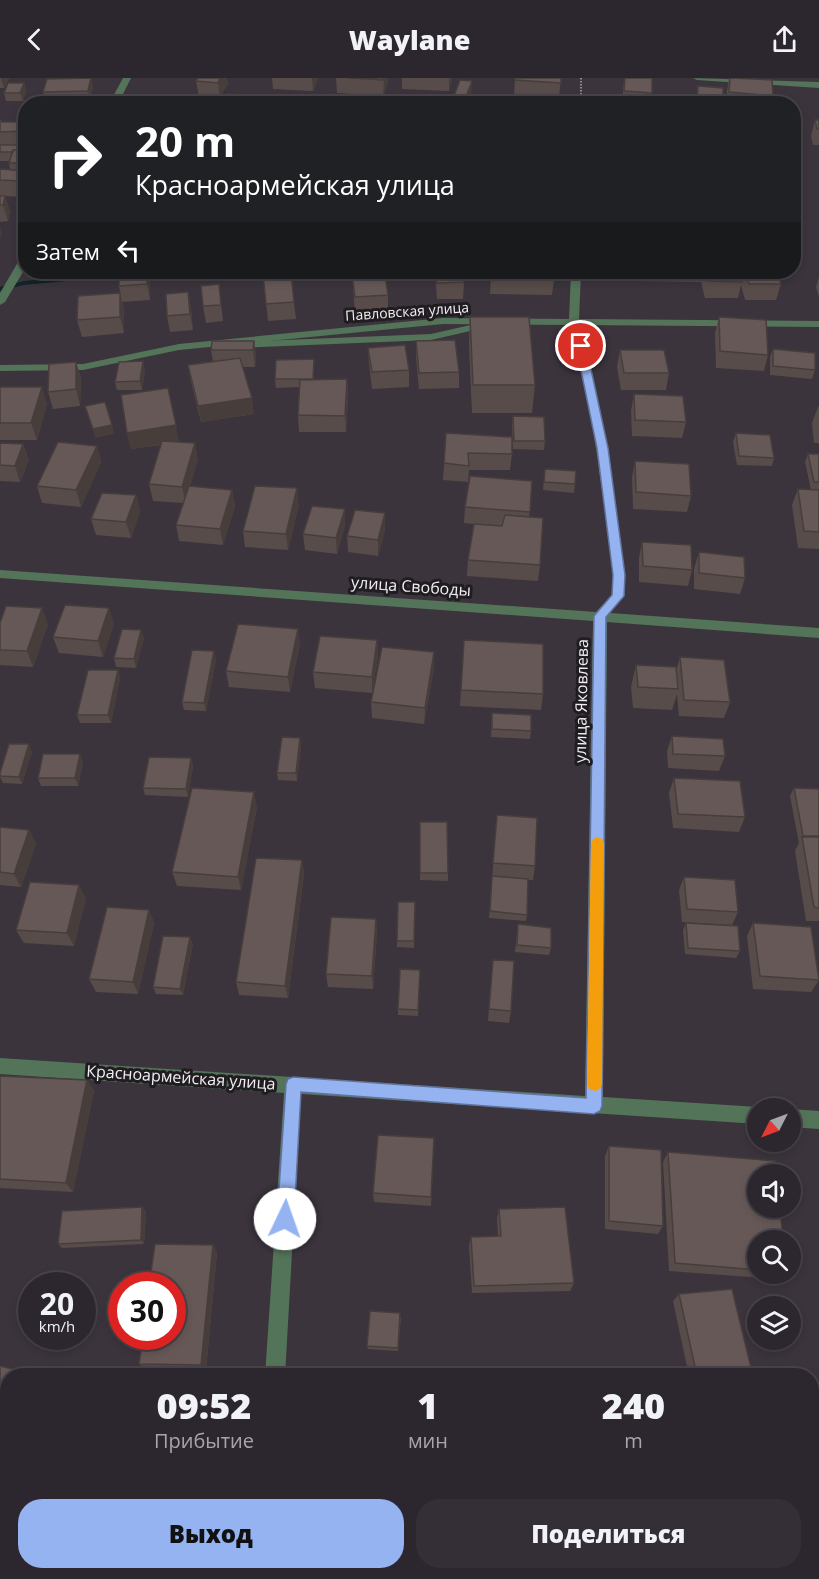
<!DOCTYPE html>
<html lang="ru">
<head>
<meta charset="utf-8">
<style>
  :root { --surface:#2c272e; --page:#342f36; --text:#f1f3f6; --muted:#a6a5aa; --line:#48444a; --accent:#95b2f1 }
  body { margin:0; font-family:"Open Sans",sans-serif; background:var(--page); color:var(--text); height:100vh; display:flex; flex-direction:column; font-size:22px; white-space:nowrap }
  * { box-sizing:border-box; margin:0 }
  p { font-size:20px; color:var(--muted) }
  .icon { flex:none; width:33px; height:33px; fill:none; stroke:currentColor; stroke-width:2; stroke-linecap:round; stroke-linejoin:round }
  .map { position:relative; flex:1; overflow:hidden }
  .details { position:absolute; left:0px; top:1290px; width:819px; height:212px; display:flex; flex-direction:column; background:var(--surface); border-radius:24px 24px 0 0; box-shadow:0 3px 9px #0003,0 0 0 2px var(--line) }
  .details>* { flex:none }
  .hud { position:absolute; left:18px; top:18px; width:783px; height:183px; border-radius:24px; box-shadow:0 3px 9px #0003,0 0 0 2px var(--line); background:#202124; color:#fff; overflow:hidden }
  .needle { width:39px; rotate:228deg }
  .fabs { position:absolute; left:747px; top:1020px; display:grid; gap:12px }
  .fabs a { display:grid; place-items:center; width:54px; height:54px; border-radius:50%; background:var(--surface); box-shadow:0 3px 9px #0003,0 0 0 2px var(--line); font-size:30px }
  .speed { position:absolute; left:18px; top:1194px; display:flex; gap:12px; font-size:30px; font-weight:700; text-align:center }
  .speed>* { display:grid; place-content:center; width:78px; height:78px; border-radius:50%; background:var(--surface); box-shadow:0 3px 9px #0003,0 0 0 2px var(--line); line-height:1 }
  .speed small { font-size:15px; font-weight:400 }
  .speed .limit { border:9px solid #d22; background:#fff; color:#111 }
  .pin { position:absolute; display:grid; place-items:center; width:51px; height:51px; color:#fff; margin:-26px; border:3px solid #fff; border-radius:50%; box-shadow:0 2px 6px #0007 }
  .me { position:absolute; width:66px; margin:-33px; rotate:3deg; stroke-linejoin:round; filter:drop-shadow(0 0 4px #0008) }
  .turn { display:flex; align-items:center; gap:21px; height:126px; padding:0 18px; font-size:27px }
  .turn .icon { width:78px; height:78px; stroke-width:2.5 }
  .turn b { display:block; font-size:42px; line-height:51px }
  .then { display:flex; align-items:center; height:57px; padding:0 18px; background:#0003; gap:12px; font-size:22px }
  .eta { display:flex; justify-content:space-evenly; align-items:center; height:102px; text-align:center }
  .eta b { font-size:36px; font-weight:800; line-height:42px }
  .action { display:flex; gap:12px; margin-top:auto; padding:12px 18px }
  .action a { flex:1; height:69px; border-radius:24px; background:var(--accent); color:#111; font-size:24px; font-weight:800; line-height:69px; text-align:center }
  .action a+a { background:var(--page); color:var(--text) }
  header { display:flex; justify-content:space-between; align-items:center; height:78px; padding:0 18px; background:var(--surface); font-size:27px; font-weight:800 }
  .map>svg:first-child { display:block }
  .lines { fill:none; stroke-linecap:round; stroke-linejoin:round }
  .stream { fill:#122329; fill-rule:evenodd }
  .path { stroke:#8e8890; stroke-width:2; stroke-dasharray:1.5 1.5; stroke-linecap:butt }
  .service { fill:#537459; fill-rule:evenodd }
  .minor { fill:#537459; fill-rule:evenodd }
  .wall { fill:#584c4a }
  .shaded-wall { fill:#473e3c }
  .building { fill:#665856; stroke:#473e3c; stroke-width:1.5 }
  .route { fill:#95b2f1; stroke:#61749d; stroke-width:1.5 }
  .slow { fill:#f59e0b }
  .labels { text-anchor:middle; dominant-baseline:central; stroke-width:6; stroke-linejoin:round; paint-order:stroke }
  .far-street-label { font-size:14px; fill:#f2eef4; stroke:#201d21 }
  .street-label { font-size:16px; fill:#f2eef4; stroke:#201d21 }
</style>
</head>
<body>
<header><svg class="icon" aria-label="back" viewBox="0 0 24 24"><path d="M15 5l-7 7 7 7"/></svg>Waylane<svg class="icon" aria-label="share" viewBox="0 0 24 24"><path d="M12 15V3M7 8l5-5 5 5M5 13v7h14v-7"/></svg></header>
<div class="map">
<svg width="819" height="1501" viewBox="0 0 819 1501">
  <rect width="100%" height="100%" fill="#3b343d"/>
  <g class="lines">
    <path class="stream" d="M120,194H144L140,196L24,207L0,213V209L24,203Z"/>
    <path class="path" d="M581,0V26"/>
    <path class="service" d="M488,243L493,246L492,248L431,262L235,270L230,267L235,264L431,256Z"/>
    <path class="minor" d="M123,0H131L118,26H109Z
      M693,0L819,4V10L697,2Z
      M26,176V189L5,224L0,227V215L21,179Z
      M571,194H581L579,241L819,243V249L580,247L608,370L625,497L624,518L610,535L819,550V560L607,544L603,1019L758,1029L761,1030H758V1046L301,1016L285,1298H265L284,1015L0,996V980L585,1018L593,543L0,500V492L596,534L612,517L613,497C602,414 594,328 569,247L443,246L179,272L83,292L0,293V287L83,286L179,266L443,240L569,241Z
      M790,1031L819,1033V1051L790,1049Z
      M252,1494H274V1501H252Z"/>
  </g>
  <path class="wall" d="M0,0H9L4,10H0Z
    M272,0H318L313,13L273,11Z
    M336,0H388V3L383,18L337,15Z
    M402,0H452L449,13L402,11Z
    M515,0H561L559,20L514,18Z
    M624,0L652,15L650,26H622Z
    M729,0L773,18L771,26H725Z
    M196,3L228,5L220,20L199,19Z
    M24,5L26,13L23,23H6L4,15Z
    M93,8L90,21L45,22L43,14Z
    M698,8L723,26H695Z
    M227,16L254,26H224L223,22Z
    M454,18L471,19L469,26H454Z
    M130,23L154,26H131Z
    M0,41L2,44H26V69H22L23,72H26V117L24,119L5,118L10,134L8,143L0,144V91H10L9,85L10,83H0Z
    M815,42H819V67H813L811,58Z
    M395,194H421L420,199L395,198Z
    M435,194H462L464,204L463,221H437Z
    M491,194H553L554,201L552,217L490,216Z
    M635,194H777L781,206L776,222H745L741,207L738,220H705L701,204L636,203Z
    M263,196L294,224L296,241L268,243Z
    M352,197L388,217V233L355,235Z
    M819,199V219L816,209Z
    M150,200V222L122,224L119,208Z
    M219,206L223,243L206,245L203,228Z
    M188,214L191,231L193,252L170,254L167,238Z
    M120,215L124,231V255L82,259L77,242Z
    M470,239L535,307L532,335H472L469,267Z
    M719,239L768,277L764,293L716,290L715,255Z
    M254,263L256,279L255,289H243L254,336L201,344L191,304L188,287L213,284L211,272Z
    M416,263L459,294V310L419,311L416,280Z
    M368,270L409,292V309L372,311L369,286Z
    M773,271L815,292L812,301L770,297V279Z
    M620,272L669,295L666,312H621L617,289Z
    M314,281V301H347L348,318L346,354H299L298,337L300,309L276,310L275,301Z
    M76,284L81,300L80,328L53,331L48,314Z
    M145,292L142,312H117L115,304Z
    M0,309L47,326L37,362H0Z
    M634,316L686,344L682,360L632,358L631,333Z
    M818,329H819V365H814L812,345Z
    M513,338L545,363L544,372L513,371L512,347Z
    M127,355L179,364L198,381L190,408L232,412L235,428L223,467L179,463L176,447L183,425L153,423L149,406L161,367L131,371Z
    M446,355L512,376L510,392H469L468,404L443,402Z
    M736,355L774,380L772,388L737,387L733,364Z
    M0,365L23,366L29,382L20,404L0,403Z
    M97,368L101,384L81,429L42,425L37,408Z
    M808,376H819V471L798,470L792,427L798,411L811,412L805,384Z
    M635,383L691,418L687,434L633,431L632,399Z
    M545,391L575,406L574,415L543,412Z
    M532,403L529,439L540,487L538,503L467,498L468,482L474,446L464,445L465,429Z
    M136,417L140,434L131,460L96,457L91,441Z
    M299,427L288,472L245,469L243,453Z
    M385,435V452L378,478L348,474L347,458Z
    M345,447L337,476L305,472L303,456Z
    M642,464L692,492L688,508L639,504V480Z
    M699,474L745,500L740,516L694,511V491Z
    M0,545L48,546L33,589L0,587Z
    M114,546L103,579L59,575L53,559Z
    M144,560L136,590L116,589L114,580Z
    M377,562L378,578L372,615L315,610L313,594Z
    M464,562L543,616L541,632L460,628Z
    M300,566L290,614L229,609L226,593Z
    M680,579L730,624L724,640L679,638L677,616L672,632L633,630L631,609L636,587L677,590Z
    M216,581L206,633L184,632L182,624Z
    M434,590L424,646L372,640L371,624Z
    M118,592L120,600L111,645H80L77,637Z
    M492,635L531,653L530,661L491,659Z
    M672,658L725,678L719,693L668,690L667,673Z
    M300,660L301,668L297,703L278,702L277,695Z
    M32,674L22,706L3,705L0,699V695Z
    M191,680L193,688L188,719L145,717L143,710Z
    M83,684L78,708H41L38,700Z
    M674,700L745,739L739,754L673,750L669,715Z
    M794,710L819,711V843H806L795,773L799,765L790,718Z
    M257,729L241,812L177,808L172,794Z
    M497,737L535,788L533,802H528L527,837L526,843L489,840Z
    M420,744L448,795V803L420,802Z
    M0,749L29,752L36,766L21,809L0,807Z
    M302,782L304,796L288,920L239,917L236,904Z
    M684,799L738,834L732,847L682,844L679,812Z
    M86,820L74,868L24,865L16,852Z
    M415,824L414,870L397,869V863Z
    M149,832L154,845L138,916L96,914L89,901Z
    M376,841L377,854L373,911L328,909L326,896Z
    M686,845L740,873L736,880L685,876L683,852Z
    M753,845L819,900V902L811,914L753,911L747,858Z
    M518,846L551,870L549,877L515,874Z
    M193,866L183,917L156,916L153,909Z
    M493,882L511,933L509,945L488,943Z
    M420,892L418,938L398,937V931Z
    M0,998L87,1002L94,1013L73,1114L0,1110Z
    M434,1060L431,1128L374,1124L373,1115Z
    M609,1068L663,1148L658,1156L605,1151V1078Z
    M668,1074L758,1162V1196H785L778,1201L669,1193L663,1084Z
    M142,1129L146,1134L144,1166L62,1170L58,1166Z
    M499,1131L574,1205L570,1213L472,1215L469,1167L471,1159L498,1158L497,1140Z
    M213,1167L217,1175L206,1292H146L139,1286Z
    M679,1216L753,1298H689L673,1223Z
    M401,1239L398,1273L368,1271L367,1268Z"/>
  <path class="shaded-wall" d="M1,0H9L4,10Z
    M91,0L93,8L90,21L88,13Z
    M220,0H227L228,5L220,20L218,5Z
    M312,0H318L313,13Z
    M384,0H388V3L383,18Z
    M449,0H452L449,13Z
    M472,3L471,19L469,26H466V19Z
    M24,5L26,13L23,23L20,15Z
    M253,18L254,26H250V24Z
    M26,94V117L24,119L19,103Z
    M5,118L10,134L8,143L3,127Z
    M0,148L2,156L0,160Z
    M147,194H148L150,200V222L147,206Z
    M188,214L191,231L193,252L190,236Z
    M120,215L124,231V255L120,239Z
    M254,263L256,279L255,289L253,272Z
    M143,283L145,292L142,312L140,303Z
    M76,284L81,300L80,328L76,311Z
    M347,301L348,318L346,354L345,338Z
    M42,309L47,326L37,362L31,345Z
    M252,320L254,336L201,344L198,328Z
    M112,347L114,356L95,360L93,351Z
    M176,347L179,364L131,371L127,355Z
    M195,365L198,381L186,425L182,409Z
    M23,366L29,382L20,404L15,388Z
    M97,368L101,384L81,429L76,412Z
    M297,410L299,427L288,472L286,456Z
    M232,412L235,428L223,467L220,451Z
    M136,417L140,434L131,460L126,444Z
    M345,431V447L337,476L336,460Z
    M385,435V452L378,478V462Z
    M42,530L48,546L33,589L27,573Z
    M109,530L114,546L103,579L98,563Z
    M298,551L300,566L290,614L288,599Z
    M141,552L144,560L136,590L134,581Z
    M377,562L378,578L372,615V599Z
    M214,573L216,581L206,633L204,625Z
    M434,574V590L424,646L425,630Z
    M118,592L120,600L111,645L108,637Z
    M300,660L301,668L297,703L296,695Z
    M29,666L32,674L22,706L19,699Z
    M80,676L83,684L78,708L75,700Z
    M191,680L193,688L188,719L186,711Z
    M254,714L257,729L241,812L238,799Z
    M29,752L36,766L21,809L14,796Z
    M302,782L304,796L288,920L285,908Z
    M79,807L86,820L74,868L67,855Z
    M149,832L154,845L138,916L133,904Z
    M376,841L377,854L373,911L372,898Z
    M190,859L193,866L183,917L180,911Z
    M87,1002L94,1013L73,1114L66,1105Z
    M142,1129L146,1134L144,1166L141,1162Z
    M213,1167L217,1175L206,1292L201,1287Z
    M21,1293L26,1296L25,1298H19Z"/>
  <path class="building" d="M91,0L88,13L43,14L47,1Z
    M198,0H220L218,5L196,3Z
    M349,0H384L383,2Z
    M515,0H561V5L515,2Z
    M625,0H652V15L624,13Z
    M730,0L772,2L773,18L729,14Z
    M460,2L472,3L466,19L454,18Z
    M8,5H24L20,15H4Z
    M698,8L723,10V26H697Z
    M227,16L253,18L250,24L223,22Z
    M329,16L364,20L361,26H325Z
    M727,17L748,19V26H726Z
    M134,18L153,21L150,25L130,23Z
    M815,42H819V51H817Z
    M0,44H26V53L0,54Z
    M0,67H21L20,72H13V74H0Z
    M13,72H26V85H9Z
    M0,91L26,93V94L19,103L0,102Z
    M0,118H5L3,127H0Z
    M119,194H147V206L119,208Z
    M291,194L294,224L266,226L263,196Z
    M436,194H462L464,204L437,205Z
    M491,194H553L554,201L491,199Z
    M706,194H739L742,204L708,203Z
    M746,194H777L781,206H749Z
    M385,196L388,217L355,219L352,197Z
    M219,206L221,227L203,228L201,208Z
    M188,214L190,236L167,238L166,216Z
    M120,215V239L77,242L78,218Z
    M470,239H529L535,307H473Z
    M719,239L766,242L768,277L720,273Z
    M455,262L459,294L419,295L416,263Z
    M212,263H254L253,272H211Z
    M405,267L409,292L372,294L368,270Z
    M773,271L815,275V292L773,288Z
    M620,272H664L669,295H624Z
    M240,280L252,320L198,328L188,287Z
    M314,281L313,301H275L276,282Z
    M143,283L140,303L115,304L119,284Z
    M76,284V311L48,314L49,286Z
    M347,301L345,338L298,337L300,302Z
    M0,309H42L31,345H0Z
    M168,310L176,347L127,355L121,317Z
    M634,316L683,318L686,344L635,342Z
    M105,324L112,347L93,351L85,328Z
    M513,338L544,339L545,363H514Z
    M446,355L512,359V376L468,375L469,388L444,385Z
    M736,355L770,357L774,380L739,378Z
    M162,363L195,365L182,409L149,406Z
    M58,364L97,368L76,412L37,408Z
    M0,365L23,366L15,388L0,387Z
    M808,376H819V404H814Z
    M635,383L689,386L691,418L636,414Z
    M545,391L576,393L575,406L544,404Z
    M470,398L532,403L530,434L465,429Z
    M189,408L232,412L220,451L176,447Z
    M255,408L297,410L286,456L243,453Z
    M798,411L819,412V454L804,453Z
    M102,415L136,417L126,444L91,441Z
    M312,428L345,431L336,460L303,456Z
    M355,432L385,435L378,462L347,458Z
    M505,437L543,440L540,487L468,482L474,446L502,448Z
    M642,464L691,467L692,492L643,488Z
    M699,474L744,479L745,500L699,495Z
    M65,527L109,530L98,563L53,559Z
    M6,528L42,530L27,573L0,572V545Z
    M238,546L298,551L288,599L226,593Z
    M122,551L141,552L134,581L114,580Z
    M320,558L377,562L372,599L313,594Z
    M464,562L543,566V616L461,612Z
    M382,569L434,574L425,630L371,624Z
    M192,572L214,573L204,625L182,624Z
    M680,579L724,582L730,624L684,622Z
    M636,587L676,589L678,611L638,609Z
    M88,592H118L108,637H77Z
    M492,635L531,637V653L492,651Z
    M672,658L723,661L725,678L673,676Z
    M282,659L300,660L296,695H277Z
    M9,666H29L19,699L0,698V695Z
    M43,676H80L75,700H38Z
    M149,679L191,680L186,711L143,710Z
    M674,700L740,703L745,739L678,736Z
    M192,710L254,714L238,799L172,794Z
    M794,710L819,711V758H803Z
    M497,737L537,740L535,788L493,785Z
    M420,744H447L448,795H420Z
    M0,749L29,752L14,796L0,794Z
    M802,759H819V830L814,829Z
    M256,780L302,782L285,908L236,904Z
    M492,798L528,801L527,837L490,833Z
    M684,799L735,802L738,834L687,831Z
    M30,804L79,807L67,855L16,852Z
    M398,824H415L414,863H397Z
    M107,829L149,832L133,904L89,901Z
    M331,839L376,841L372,898L326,896Z
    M686,845L738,848L740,873L688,870Z
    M753,845L811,849L819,902L760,898Z
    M518,846L551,850V870L517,867Z
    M163,858L190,859L180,911L153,909Z
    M493,882L514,883L511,933L489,931Z
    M400,891L420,892L418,932L398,931Z
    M0,998L87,1002L66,1105L0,1101Z
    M378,1057L434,1060L431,1119L373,1115Z
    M609,1068L661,1072L663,1148L609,1143Z
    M668,1074L775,1083L776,1096H758V1130H780L783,1162H758V1192L675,1185Z
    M142,1129L141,1162L58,1166L62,1133Z
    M565,1129L574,1205L474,1208L471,1159L501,1158L499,1131Z
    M155,1166L213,1167L201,1287L139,1286L143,1258H172V1208H149Z
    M732,1211L753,1298H697L679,1216Z
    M370,1233L400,1235L398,1270L367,1268Z
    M0,1288L21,1293L19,1298H8V1328L5,1334L0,1333Z
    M0,1494L61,1501H0Z
    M377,1494H461L460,1501H376Z"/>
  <path class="route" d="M581,265L586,268L608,370L625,497L624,518L606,539L602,1028L600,1033L594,1036L301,1014L294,1141L291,1147L285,1149L279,1147L277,1141L286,1006L288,1001L293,999L586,1020L594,538L612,517L613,497L597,370L576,268Z"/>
  <path class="slow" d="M598,759L602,761L604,765L602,1006L600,1011L595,1013L589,1011L587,1006L591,765L593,761Z"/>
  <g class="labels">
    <g class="far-street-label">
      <text transform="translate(407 233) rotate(-4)">Павловская улица</text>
    </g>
    <g class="street-label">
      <text transform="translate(411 508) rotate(4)">улица Свободы</text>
      <text transform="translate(581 623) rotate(-89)">улица Яковлева</text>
      <text transform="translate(181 999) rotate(4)">Красноармейская улица</text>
    </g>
  </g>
</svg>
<div class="fabs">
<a><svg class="needle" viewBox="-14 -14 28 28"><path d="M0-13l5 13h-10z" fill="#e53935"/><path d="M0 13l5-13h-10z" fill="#a6a5aa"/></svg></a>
<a><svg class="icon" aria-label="sound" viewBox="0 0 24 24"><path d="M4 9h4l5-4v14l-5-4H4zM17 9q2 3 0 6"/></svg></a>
<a><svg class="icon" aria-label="search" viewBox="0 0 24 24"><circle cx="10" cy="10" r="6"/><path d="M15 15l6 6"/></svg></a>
<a><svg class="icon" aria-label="layers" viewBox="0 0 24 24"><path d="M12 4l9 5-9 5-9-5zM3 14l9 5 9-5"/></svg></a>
</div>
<div class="speed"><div>20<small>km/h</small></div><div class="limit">30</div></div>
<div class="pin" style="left:581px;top:268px;background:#d93025"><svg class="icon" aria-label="arrive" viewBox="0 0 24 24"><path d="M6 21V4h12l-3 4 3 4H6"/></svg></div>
<svg class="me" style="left:285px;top:1141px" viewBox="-20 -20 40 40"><circle r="19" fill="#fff"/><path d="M0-13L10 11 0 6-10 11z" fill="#95b2f1"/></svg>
<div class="hud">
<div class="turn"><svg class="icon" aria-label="right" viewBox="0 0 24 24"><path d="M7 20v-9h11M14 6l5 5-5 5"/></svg><div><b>20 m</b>Красноармейская улица</div></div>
<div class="then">Затем<svg class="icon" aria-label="left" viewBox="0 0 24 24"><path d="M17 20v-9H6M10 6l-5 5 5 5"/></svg></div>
</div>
<section class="details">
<div class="eta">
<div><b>09:52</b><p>Прибытие</p></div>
<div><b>1</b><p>мин</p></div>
<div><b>240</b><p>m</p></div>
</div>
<div class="action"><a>Выход</a><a>Поделиться</a></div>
</section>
</div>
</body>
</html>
